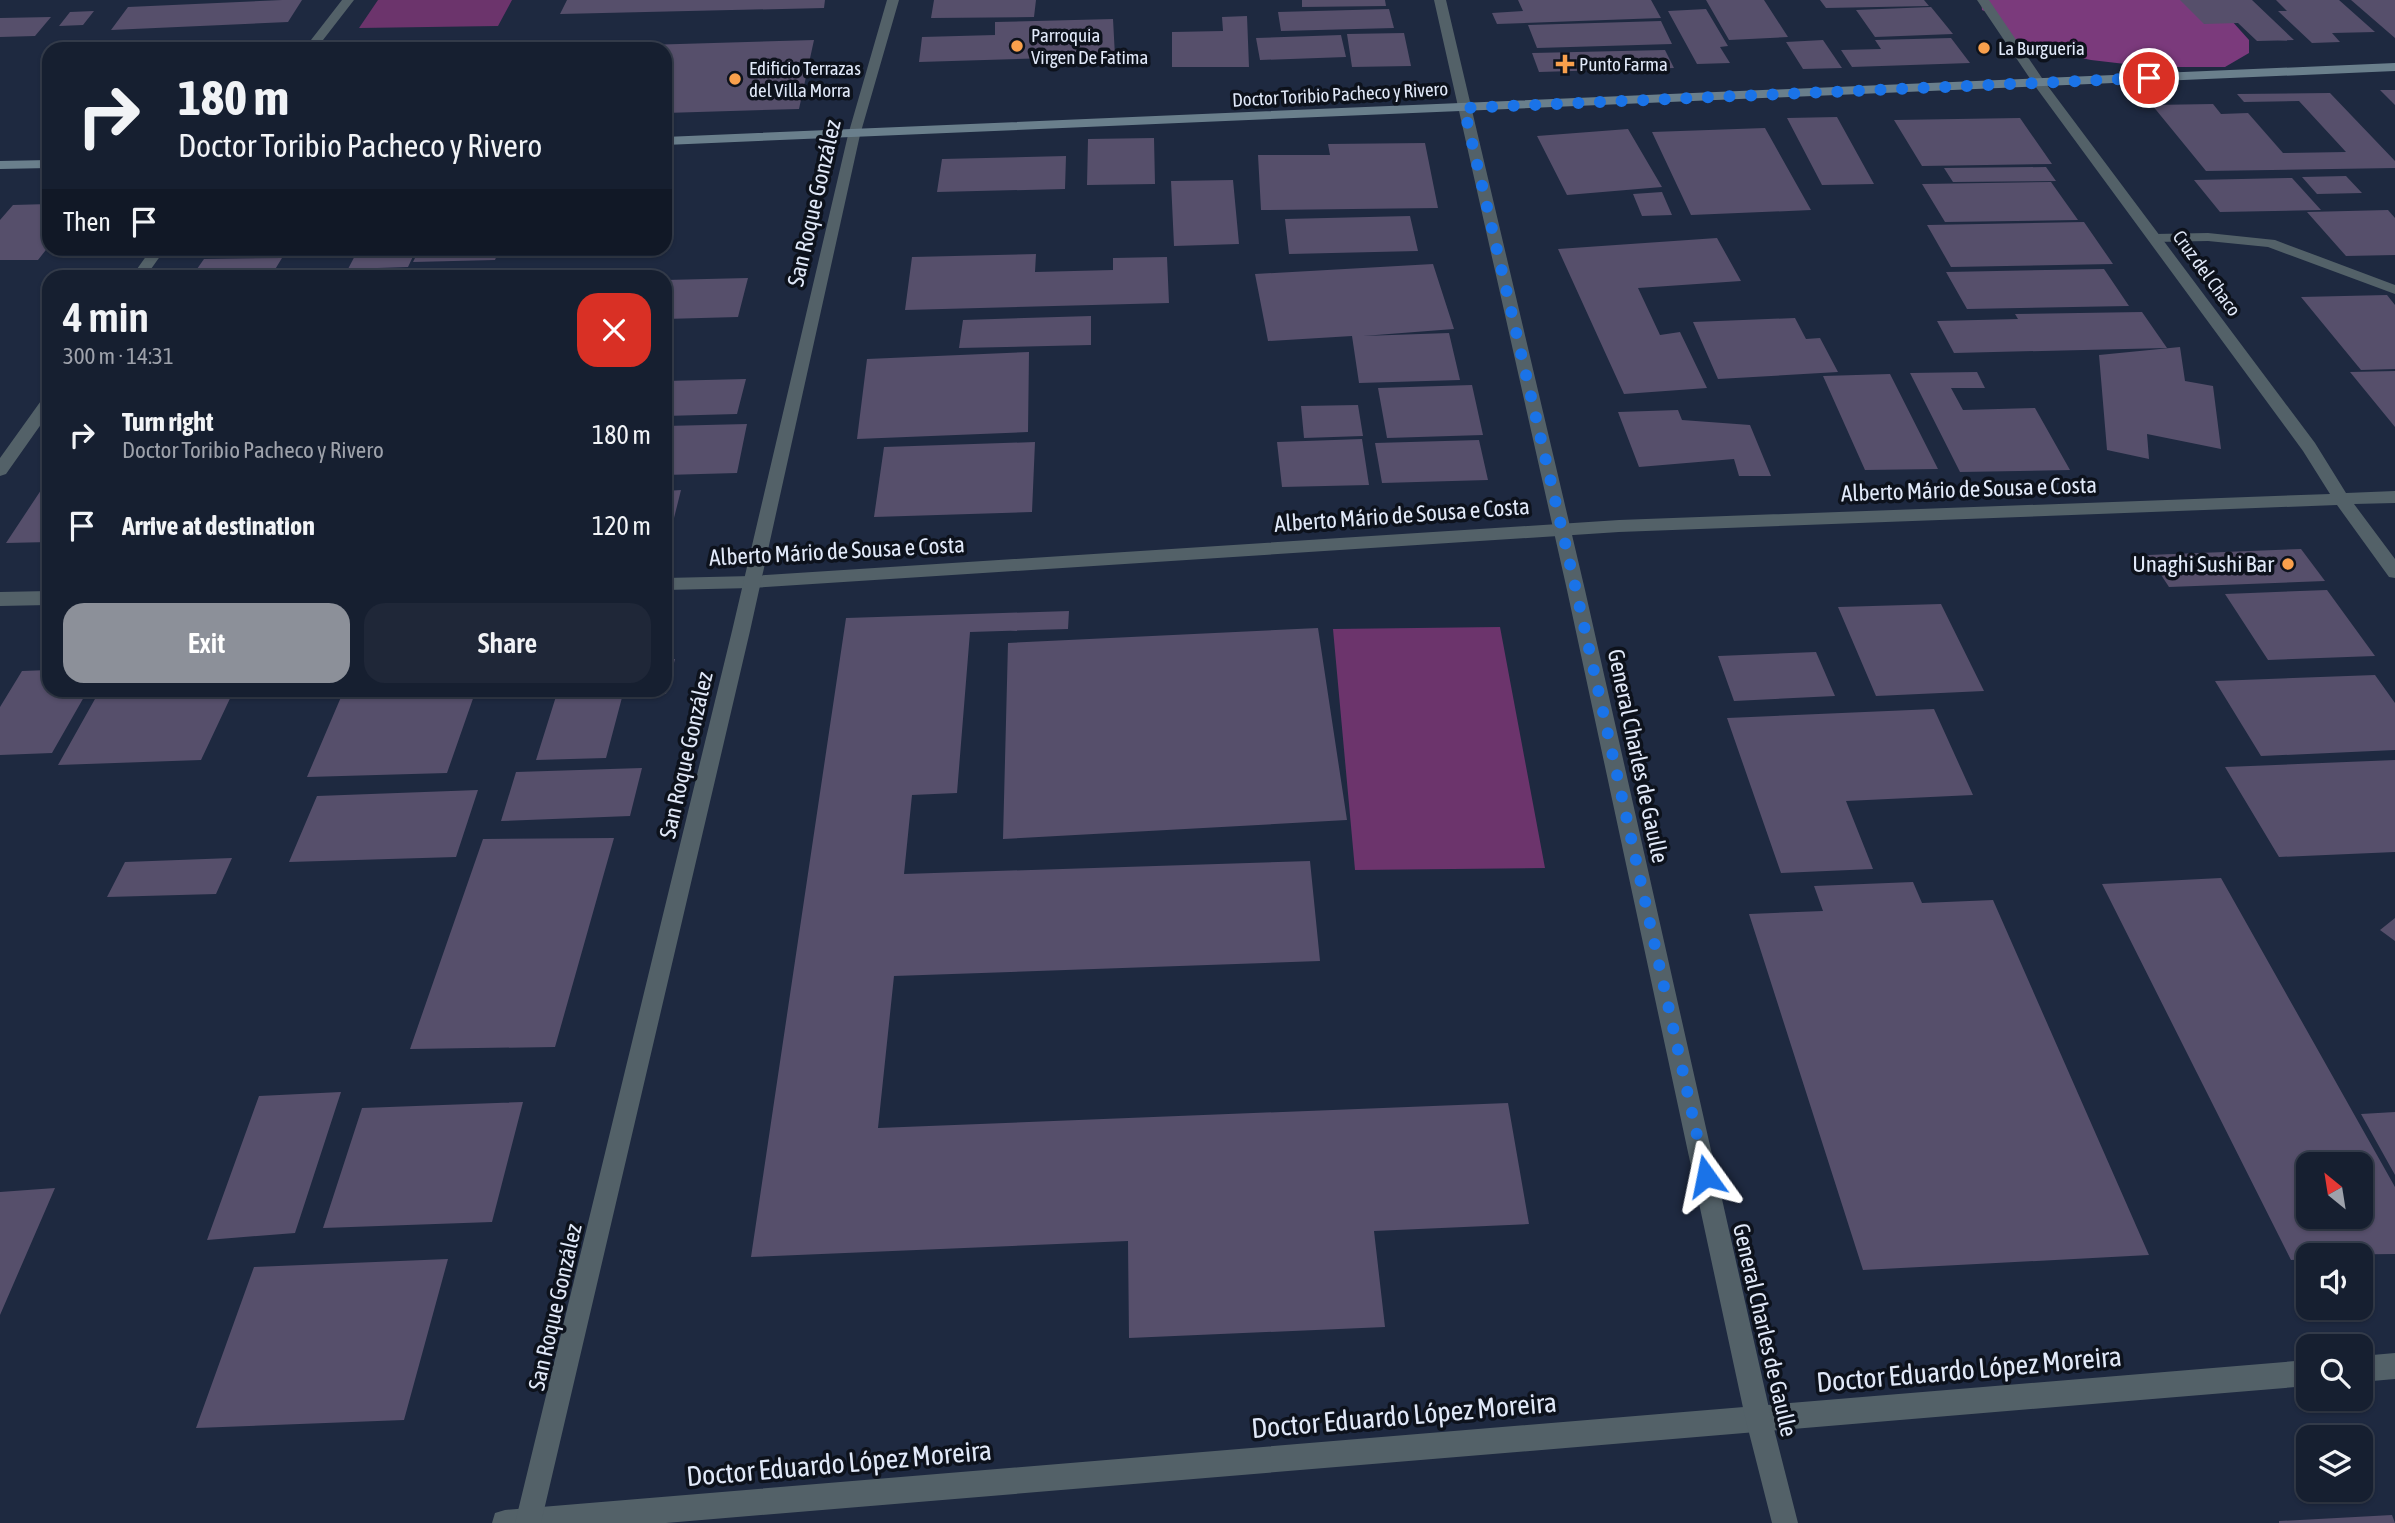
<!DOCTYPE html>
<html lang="en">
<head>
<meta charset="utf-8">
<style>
  :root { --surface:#161f30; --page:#1f2738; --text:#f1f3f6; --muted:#9ea2ab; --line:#353d4c; --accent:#8c9099 }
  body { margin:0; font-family:"Asap Condensed",sans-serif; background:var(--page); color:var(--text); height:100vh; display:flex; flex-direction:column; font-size:26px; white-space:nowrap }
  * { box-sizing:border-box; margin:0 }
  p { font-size:23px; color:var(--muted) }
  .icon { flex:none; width:38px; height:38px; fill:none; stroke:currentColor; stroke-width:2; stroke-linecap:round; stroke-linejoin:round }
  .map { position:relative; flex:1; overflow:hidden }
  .panel { position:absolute; left:42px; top:270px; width:630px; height:427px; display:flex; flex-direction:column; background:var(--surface); border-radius:21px; box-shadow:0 2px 5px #0004,0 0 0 2px var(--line) }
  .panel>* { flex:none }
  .hud { position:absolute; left:42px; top:42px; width:630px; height:214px; border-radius:21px; box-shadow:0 2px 5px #0004,0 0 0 2px var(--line); background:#161f30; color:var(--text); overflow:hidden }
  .needle { width:46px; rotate:330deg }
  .buttons { position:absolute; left:2296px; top:1152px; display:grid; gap:14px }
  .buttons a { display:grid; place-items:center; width:77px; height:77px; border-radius:14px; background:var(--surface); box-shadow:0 2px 5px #0004,0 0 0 2px var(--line); font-size:35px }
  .pin { position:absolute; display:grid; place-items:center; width:60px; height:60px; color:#fff; margin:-30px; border:4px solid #fff; border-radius:50%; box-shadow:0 2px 7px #0007 }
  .me { position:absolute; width:77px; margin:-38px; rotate:348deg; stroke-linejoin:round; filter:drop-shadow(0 0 5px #0008) }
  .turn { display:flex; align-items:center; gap:24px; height:147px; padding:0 21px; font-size:32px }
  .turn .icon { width:91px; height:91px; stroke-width:2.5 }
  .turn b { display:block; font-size:49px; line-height:60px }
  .then { display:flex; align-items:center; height:66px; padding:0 21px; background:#0003; gap:14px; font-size:26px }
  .round { display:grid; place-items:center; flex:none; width:74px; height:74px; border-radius:21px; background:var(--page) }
  .summary { display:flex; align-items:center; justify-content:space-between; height:119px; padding:0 21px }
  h1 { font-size:42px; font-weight:600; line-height:52px }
  .cta { display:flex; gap:14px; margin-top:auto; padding:14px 21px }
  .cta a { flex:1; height:80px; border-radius:21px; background:var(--accent); color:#fff; font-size:28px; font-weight:600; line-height:80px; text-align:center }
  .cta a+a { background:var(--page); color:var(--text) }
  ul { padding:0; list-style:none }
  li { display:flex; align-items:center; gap:21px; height:91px; padding:0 21px }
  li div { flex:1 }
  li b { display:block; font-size:26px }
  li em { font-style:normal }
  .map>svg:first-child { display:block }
  .green { fill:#6c346c }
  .forest { fill:#7b3a7c }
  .building { fill:#564f6b; fill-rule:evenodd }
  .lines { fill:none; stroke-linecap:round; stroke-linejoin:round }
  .service { fill:#536168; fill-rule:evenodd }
  .minor { fill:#536168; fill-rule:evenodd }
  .tertiary { fill:#536168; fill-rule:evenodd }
  .secondary { fill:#6a7f8c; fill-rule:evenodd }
  .route { stroke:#1a73e8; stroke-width:12; stroke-dasharray:0 21.6 }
  .poi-dot { fill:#f9a04c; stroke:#0d121c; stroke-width:2.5 }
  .labels { text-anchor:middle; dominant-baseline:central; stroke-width:7; stroke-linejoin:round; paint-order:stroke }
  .far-poi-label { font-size:19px; fill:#e1e9f9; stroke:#0d121c; text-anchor:start }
  .far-street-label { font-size:19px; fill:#e1e9f9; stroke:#0d121c }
  .street-label { font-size:23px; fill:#e1e9f9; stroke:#0d121c }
  .poi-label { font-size:23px; fill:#e1e9f9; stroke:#0d121c; text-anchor:end }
  .near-street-label { font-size:28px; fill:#e1e9f9; stroke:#0d121c }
</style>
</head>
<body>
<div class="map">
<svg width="2395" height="1523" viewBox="0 0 2395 1523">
  <rect width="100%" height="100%" fill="#1e2940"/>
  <path class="green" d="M378,0H512L498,26L359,28Z
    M1500,627L1545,868L1355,870L1333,629Z"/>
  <path class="forest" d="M1981,0H2207L2231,20L2249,40V53L2225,67H2151L2091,60L2025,46L2006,36L1999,17L1982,10Z"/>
  <path class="building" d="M282,0H302L288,22L111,30L128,7Z
    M567,0H825L824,8L560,14Z
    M934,0H1036L1034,17L931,18Z
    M1302,0H1385L1386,6L1302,7Z
    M1518,0H1651L1661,18L1497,24L1492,13L1523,11Z
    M1706,0H1764L1788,37L1729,40Z
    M1820,0H1924L1929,6L1826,8Z
    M2180,0H2252L2294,40L2257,41L2238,23L2204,24Z
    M2276,0H2339L2375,32L2332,33L2340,42L2312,43L2278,11H2287Z
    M2351,0H2395V38Z
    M1931,7L1953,34L1875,37L1856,10Z
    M1389,9L1394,28L1281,31L1278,12Z
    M1706,9L1728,46L1720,47L1730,63L1697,64L1668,11Z
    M94,11L83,25L59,26L70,12Z
    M1247,16L1249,67H1172V32L1223,31L1222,17Z
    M51,17L35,36L0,37V18Z
    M1113,19L1115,56L919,62L922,37L995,35V22Z
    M1661,21L1672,44L1537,48L1528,25Z
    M1404,33L1411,66L1352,67L1347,34Z
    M1341,35L1346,57L1260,60L1256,38Z
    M1951,38L1970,63L1852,67L1841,50L1881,49L1875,40Z
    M814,40L799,109L665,113V49H578V47Z
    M1823,40L1842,68L1803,69L1786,42Z
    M1665,50L1674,68L1539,72L1532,53Z
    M2380,90H2395V105Z
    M2330,93L2395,161V168L2206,171L2152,105L2213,104L2221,114L2248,113L2283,153L2346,152L2299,101L2244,102L2237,94Z
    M1837,117L1874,184L1822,185L1787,118Z
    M2020,118L2052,164L1922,166L1894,120Z
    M1765,128L1811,210L1691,215L1652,132Z
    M1628,129L1662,187L1567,195L1537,136Z
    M1154,138L1155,184L1087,185L1088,139Z
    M1425,143L1438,208L1261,210L1258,155H1330L1328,144Z
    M1066,156L1065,189L937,192L942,159Z
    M2046,167L2056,181L1953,182L1944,168Z
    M2346,176L2362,193L2317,194L2302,177Z
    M2292,178L2321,210L2220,212L2194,180Z
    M1233,180L1239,244L1174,246L1171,181Z
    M2051,182L2078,220L1945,222L1922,184Z
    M1662,192L1672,215L1642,216L1633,194Z
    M49,204V246L38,260H0V220L13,205Z
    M2388,210L2395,218V255L2346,256L2307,212Z
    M1410,216L1418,251L1289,254L1285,219Z
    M2084,222L2113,264L1951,267L1927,225Z
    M1717,238L1741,281L1638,288L1660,335L1680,332L1707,388L1624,394L1558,249Z
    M215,248H283L279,255L210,257Z
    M289,248H348L344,256L283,258Z
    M359,248H417L408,267L348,269Z
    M420,248H500L495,260L413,262Z
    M508,248H564L562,255L504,257Z
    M1036,254L1035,272L1113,270V258L1167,257L1169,303L905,310L912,257Z
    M282,258L271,276H192L204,259Z
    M1433,264L1454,329L1363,336L1449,333L1460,380L1359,383L1352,336L1268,341L1255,274Z
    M2104,269L2129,306L1967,309L1946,272Z
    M748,278L738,317L665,319V280Z
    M2387,295L2395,305V369L2361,370L2301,297Z
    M2142,312L2167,348L1954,353L1937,321L2018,319L2015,314Z
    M1091,316V345L959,348L963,320Z
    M1795,318L1806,339L1820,338L1838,372L1718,379L1693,322Z
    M2180,347L2185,381L2213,386L2221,449L2147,434L2149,459L2107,450L2099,355Z
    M1029,352L1028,432L857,439L867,359Z
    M2395,371V427L2350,372Z
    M1977,372L1985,388H1951L1963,410L2035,408L2070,470L1960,472L1910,373Z
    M1890,374L1938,469L1865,470L1823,376Z
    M746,379L737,414L665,416V381Z
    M1472,385L1483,435L1387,438L1378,388Z
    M1358,405L1363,436L1304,438L1301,406Z
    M1678,410L1682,420L1750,425L1771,476H1739L1734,459L1639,467L1618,412Z
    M747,424L737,473L665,475V426Z
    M1362,439L1369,485L1282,487L1277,442Z
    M1479,440L1488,480L1382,483L1375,443Z
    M1035,442L1032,512L874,517L884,447Z
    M49,478V542L6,543Z
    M681,490L670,534H665V491Z
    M2301,549L2325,581L2169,587L2148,555Z
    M2327,590L2375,656L2268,660L2225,594Z
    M1941,604L1984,691L1876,696L1838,607Z
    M1069,611L1068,629L970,632L957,793L912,795L904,874L1310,861L1320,961L894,976L878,1128L1508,1103L1529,1224L1374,1231L1385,1327L1129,1338L1128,1241L751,1257L846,618Z
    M1318,628L1347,820L1003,839L1008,643Z
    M1816,652L1835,696L1734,701L1718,656Z
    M665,659H675L666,694H665Z
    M49,670V690H88L52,753L0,755V707L22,671Z
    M2375,675L2395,703V750L2261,756L2215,681Z
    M100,690H234L201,760L58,765Z
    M344,690H476L447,773L307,777Z
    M558,690H624L606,758L536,760Z
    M1934,709L1973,795L1846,801L1873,869L1781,873L1727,718Z
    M2395,760V852L2279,857L2225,767Z
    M642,768L630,816L501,821L516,772Z
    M478,790L456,857L289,862L317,796Z
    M614,838L555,1047L410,1049L483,839Z
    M232,858L216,894L107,897L125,862Z
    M2221,878L2395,1187V1254L2308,1255V1259L2291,1260L2102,884ZM2308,1164H2361V1216H2308Z
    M1913,882L1922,903L1993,900L2149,1255L1863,1270L1749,914L1823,911L1814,886Z
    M2395,918V941L2380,930Z
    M341,1092L295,1233L207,1240L259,1096Z
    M523,1102L492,1222L323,1228L362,1108Z
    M2395,1112V1175L2361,1114Z
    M55,1188L0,1315V1192Z
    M448,1259L404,1420L196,1428L254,1267Z
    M2392,1515L2395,1523H2279V1521Z"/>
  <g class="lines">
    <path class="service" d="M2208,233L2275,240L2395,285V294L2268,247L2208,241L2155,242L2148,238L2155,234Z"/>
    <path class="minor" d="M342,0H354L316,49H304Z
      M1977,0H1989L2044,81L2315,443L2346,493L2395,491V503L2354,504L2395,559V578L2389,577L2337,505L1619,532L752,588L665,590V578L752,576L1619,520L2330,494L2303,451L2035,86Z
      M152,248H166L146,276H132Z
      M49,397V413L6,474L0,476V458L43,398Z
      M49,591V605L0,606V592Z
      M2395,1353V1379L2361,1382V1356Z
      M2308,1360V1386L666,1523H492L495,1513L505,1510Z"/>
    <path class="tertiary" d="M887,0H899L860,135L750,631L541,1523H515L732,631L848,135Z
      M1434,0H1446L1585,590L1771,1417L1798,1523H1772L1745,1417L1567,590Z"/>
    <path class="secondary" d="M2395,63V71L665,145V137Z
      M49,160V168L0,169V161Z"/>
  </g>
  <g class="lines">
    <path class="route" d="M1706,1176L1576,590L1464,108L2149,78"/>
  </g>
  <g class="poi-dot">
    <circle cx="1017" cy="46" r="7"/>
    <circle cx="1984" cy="48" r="7"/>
    <path d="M1561.5 53.5h7v7h7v7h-7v7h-7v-7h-7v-7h7z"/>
    <circle cx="735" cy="79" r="7"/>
    <circle cx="2288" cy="564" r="7"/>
  </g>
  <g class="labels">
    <g class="far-poi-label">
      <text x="1031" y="35">Parroquia<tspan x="1031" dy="22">Virgen De Fatima</tspan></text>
      <text x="1998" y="48">La Burgueria</text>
      <text x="1579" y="64">Punto Farma</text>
      <text x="749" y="68">Edificio Terrazas<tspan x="749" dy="22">del Villa Morra</tspan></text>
    </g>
    <g class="far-street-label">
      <text transform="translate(1340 94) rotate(-3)">Doctor Toribio Pacheco y Rivero</text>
      <text transform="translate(2207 273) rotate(54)">Cruz del Chaco</text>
    </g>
    <g class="street-label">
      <text transform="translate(814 203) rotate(-77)">San Roque González</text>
      <text transform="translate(1969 489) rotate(-2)">Alberto Mário de Sousa e Costa</text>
      <text transform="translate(1402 515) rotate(-4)">Alberto Mário de Sousa e Costa</text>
      <text transform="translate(837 551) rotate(-3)">Alberto Mário de Sousa e Costa</text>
      <text transform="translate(686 755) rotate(-77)">San Roque González</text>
      <text transform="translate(1638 756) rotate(78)">General Charles de Gaulle</text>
      <text transform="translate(555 1307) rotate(-77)">San Roque González</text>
      <text transform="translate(1765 1330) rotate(77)">General Charles de Gaulle</text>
    </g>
    <g class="poi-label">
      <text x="2274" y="564">Unaghi Sushi Bar</text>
    </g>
    <g class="near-street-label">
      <text transform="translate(1969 1369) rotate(-5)">Doctor Eduardo López Moreira</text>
      <text transform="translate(1404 1415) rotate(-5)">Doctor Eduardo López Moreira</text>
      <text transform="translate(839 1463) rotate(-5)">Doctor Eduardo López Moreira</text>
    </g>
  </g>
</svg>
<div class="buttons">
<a><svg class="needle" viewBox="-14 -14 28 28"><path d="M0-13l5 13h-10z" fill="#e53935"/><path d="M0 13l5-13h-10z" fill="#9ea2ab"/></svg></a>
<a><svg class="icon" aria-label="sound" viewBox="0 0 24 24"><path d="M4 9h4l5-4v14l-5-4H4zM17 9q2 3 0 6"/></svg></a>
<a><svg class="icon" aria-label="search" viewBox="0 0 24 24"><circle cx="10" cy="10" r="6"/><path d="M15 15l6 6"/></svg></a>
<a><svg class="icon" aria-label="layers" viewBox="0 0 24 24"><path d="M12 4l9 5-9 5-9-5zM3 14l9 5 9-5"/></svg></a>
</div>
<div class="pin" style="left:2149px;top:78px;background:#d93025"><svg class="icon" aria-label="arrive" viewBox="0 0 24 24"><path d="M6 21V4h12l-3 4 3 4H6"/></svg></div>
<svg class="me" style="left:1706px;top:1176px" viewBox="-20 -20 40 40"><path d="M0-17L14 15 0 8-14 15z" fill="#1a73e8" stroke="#fff" stroke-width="4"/></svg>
<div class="hud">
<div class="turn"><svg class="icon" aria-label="right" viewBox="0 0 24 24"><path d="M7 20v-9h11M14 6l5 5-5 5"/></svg><div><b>180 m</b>Doctor Toribio Pacheco y Rivero</div></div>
<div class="then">Then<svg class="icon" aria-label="arrive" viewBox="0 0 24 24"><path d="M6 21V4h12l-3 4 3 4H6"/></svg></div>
</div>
<section class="panel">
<div class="summary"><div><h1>4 min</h1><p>300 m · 14:31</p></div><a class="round" style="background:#d93025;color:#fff"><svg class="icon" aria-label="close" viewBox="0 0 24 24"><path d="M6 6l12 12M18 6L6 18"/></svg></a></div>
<ul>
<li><svg class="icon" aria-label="right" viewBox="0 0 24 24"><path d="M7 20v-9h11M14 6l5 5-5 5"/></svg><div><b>Turn right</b><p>Doctor Toribio Pacheco y Rivero</p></div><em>180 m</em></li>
<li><svg class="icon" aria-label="arrive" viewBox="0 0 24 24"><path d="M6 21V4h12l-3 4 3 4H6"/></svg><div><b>Arrive at destination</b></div><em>120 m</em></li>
</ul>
<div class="cta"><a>Exit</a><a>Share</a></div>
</section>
</div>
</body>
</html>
